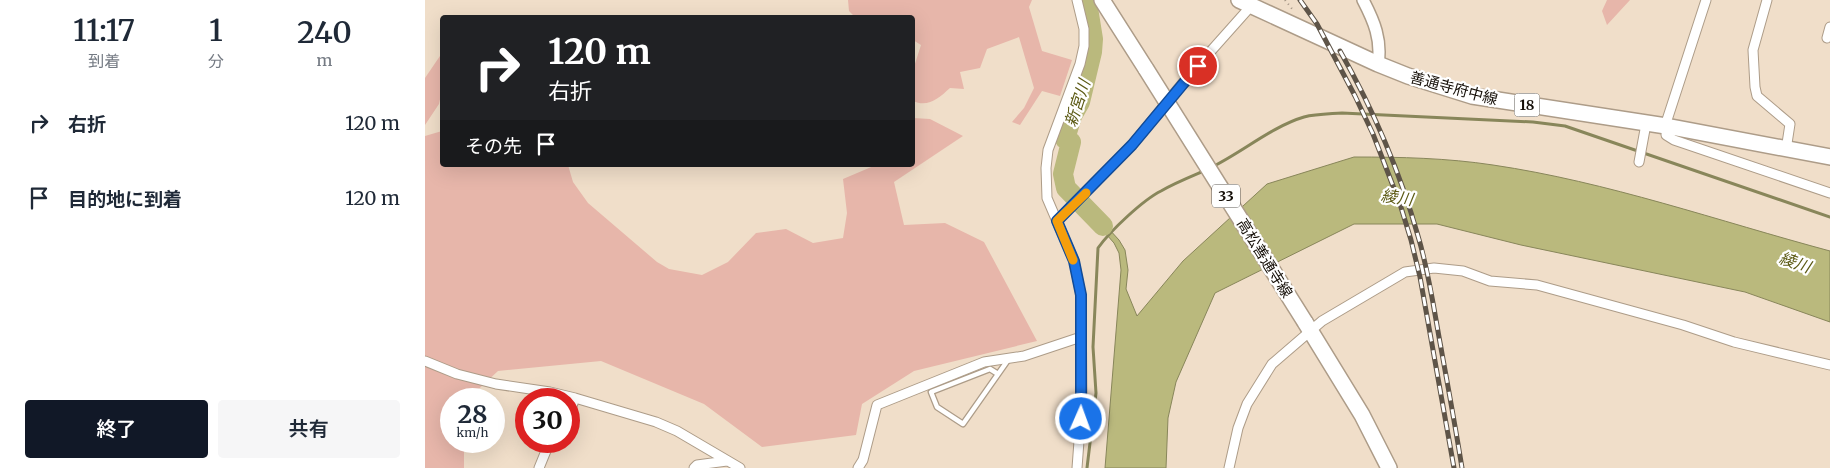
<!DOCTYPE html>
<html lang="ja">
<head>
<meta charset="utf-8">
<style>
  :root { --surface:#fff; --page:#f6f6f7; --text:#1f2937; --muted:#747a83; --accent:#111827 }
  body { margin:0; font-family:Merriweather,"Noto Sans JP",serif; background:var(--page); color:var(--text); height:100vh; display:flex; flex-direction:column; font-size:19px; white-space:nowrap }
  * { box-sizing:border-box; margin:0 }
  p { font-size:16px; color:var(--muted) }
  .icon { flex:none; width:28px; height:28px; fill:none; stroke:currentColor; stroke-width:2; stroke-linecap:round; stroke-linejoin:round }
  .map { position:relative; flex:1; overflow:hidden }
  .panel { display:flex; flex-direction:column; background:var(--surface); width:425px }
  .panel>* { flex:none }
  .top-card { position:absolute; left:15px; top:15px; width:475px; height:152px; border-radius:5px; box-shadow:0 5px 20px #0002; background:#202124; color:#fff; overflow:hidden }
  .speed { position:absolute; left:15px; top:388px; display:flex; gap:10px; font-size:25px; font-weight:700; text-align:center }
  .speed>* { display:grid; place-content:center; width:65px; height:65px; border-radius:50%; background:var(--surface); box-shadow:0 5px 20px #0002; line-height:1 }
  .speed small { font-size:12px; font-weight:400 }
  .speed .limit { border:8px solid #d22; background:#fff; color:#111 }
  .pin { position:absolute; display:grid; place-items:center; width:42px; height:42px; color:#fff; margin:-21px; border:2px solid #fff; border-radius:50%; box-shadow:0 1px 5px #0007 }
  .me { position:absolute; width:55px; margin:-28px; rotate:2deg; stroke-linejoin:round; filter:drop-shadow(0 0 4px #0008) }
  .turn { display:flex; align-items:center; gap:18px; height:105px; padding:0 25px; font-size:22px }
  .turn .icon { width:65px; height:65px; stroke-width:2.5 }
  .turn b { display:block; font-size:35px; line-height:42px }
  .then { display:flex; align-items:center; height:48px; padding:0 25px; background:#0003; gap:10px; font-size:19px }
  .eta { display:flex; justify-content:space-evenly; align-items:center; height:85px; text-align:center }
  .eta b { font-size:30px; font-weight:600; line-height:35px }
  .button { display:flex; gap:10px; margin-top:auto; padding:10px 25px }
  .button a { flex:1; height:58px; border-radius:5px; background:var(--accent); color:#fff; font-size:20px; font-weight:600; line-height:58px; text-align:center }
  .button a+a { background:var(--page); color:var(--text) }
  ul { padding:0; list-style:none }
  li { display:flex; align-items:center; gap:15px; height:75px; padding:0 25px }
  li div { flex:1 }
  li b { display:block; font-size:19px }
  li em { font-style:normal }
  main { display:flex; flex:1; min-height:0 }
  .map>svg:first-child { display:block }
  .green { fill:#e7b6aa }
  .water { fill:#bab97d; stroke:#88865a }
  .lines { fill:none; stroke-linecap:round; stroke-linejoin:round }
  .stream { stroke:#88865a; stroke-width:3 }
  .river { stroke:#bab97d; stroke-width:20 }
  .service-casing { stroke:#ad9c88; stroke-width:7 }
  .minor-casing { stroke:#ad9c88; stroke-width:11 }
  .tertiary-casing { stroke:#ad9c88; stroke-width:14 }
  .primary-casing { stroke:#ad9c88; stroke-width:18 }
  .path { stroke:#9f9181; stroke-width:2; stroke-dasharray:1 4; stroke-linecap:butt }
  .service { stroke:#fff; stroke-width:4.5 }
  .minor { stroke:#fff; stroke-width:9 }
  .tertiary { stroke:#fff; stroke-width:11 }
  .primary { stroke:#fff; stroke-width:15 }
  .rail-casing { stroke:#5e5448; stroke-width:5 }
  .rail { stroke:#fff; stroke-width:3; stroke-dasharray:9; stroke-linecap:butt }
  .primary-bridge-casing { stroke:#ad9c88; stroke-width:18; stroke-linecap:butt }
  .primary-bridge { stroke:#fff; stroke-width:15 }
  .route-casing { stroke:#114b97; stroke-width:12 }
  .route { stroke:#1a73e8; stroke-width:9 }
  .slow { stroke:#f59e0b; stroke-width:9 }
  .labels { text-anchor:middle; dominant-baseline:central; stroke-width:4.5; stroke-linejoin:round; paint-order:stroke }
  .shield { fill:#fff; stroke:#5a5651; stroke-width:1 }
  .shield-label { font-size:14px; font-weight:bold; fill:#140e07 }
  .street-label { font-size:15px; fill:#140e07; stroke:#fff }
  .water-label { font-size:16px; font-style:italic; fill:#5c5a14; stroke:#fff }
</style>
</head>
<body>
<main>
<section class="panel">
<div class="eta">
<div><b>11:17</b><p>到着</p></div>
<div><b>1</b><p>分</p></div>
<div><b>240</b><p>m</p></div>
</div>
<ul>
<li><svg class="icon" aria-label="right" viewBox="0 0 24 24"><path d="M7 20v-9h11M14 6l5 5-5 5"/></svg><div><b>右折</b></div><em>120 m</em></li>
<li><svg class="icon" aria-label="arrive" viewBox="0 0 24 24"><path d="M6 21V4h12l-3 4 3 4H6"/></svg><div><b>目的地に到着</b></div><em>120 m</em></li>
</ul>
<div class="button"><a>終了</a><a>共有</a></div>
</section>
<div class="map">
<svg width="1405" height="468" viewBox="0 0 1405 468">
  <rect width="100%" height="100%" fill="#f0dec9"/>
  <path class="green" d="M423,0H607L604,7L617,51L647,60L635,96L617,91L595,125L587,122L599,108L609,88L594,37L562,49L555,68L535,72L539,89L525,88C514,98 503,108 488,101V70L496,45L488,40V18L430,17L424,11Z
    M1182,0H1205L1182,25L1177,11Z
    M17,53V90L14,104L0,125V78Z
    M488,118L505,119L538,136L469,182L479,225L520,223L559,242L612,341L489,371L437,404L431,435L337,447L279,404L176,361L73,371L43,399H26V441H39V468H0V136L17,131L18,165H143L148,182L163,203L232,262L244,269L277,275L303,262L331,233L361,229L388,243L418,238L422,213L418,179L451,165H488Z"/>
  <path class="water" d="M929,157C976,157 1022,158 1068,165C1183,182 1293,221 1405,251V322L1320,292L1096,245L1012,224H929L790,293L751,382L743,418L741,468H680L696,270L694,253L689,243L658,208L662,205L694,240L700,250L703,270L701,289L712,316L758,261L842,184Z"/>
  <g class="lines">
    <path class="stream" d="M787,167C816,153 848,126 879,117C891,114 904,114 917,113L1108,122L1140,126L1405,217
      M662,468L671,393L668,347L673,248C685,231 718,200 736,191C750,183 765,177 779,171"/>
    <path class="river" d="M663,8L668,39L667,52L655,102L647,116L640,139L646,142L638,174L641,188L678,226"/>
    <defs>
      <path id="service" d="M573,374L565,369L506,392L512,407L538,424L583,360"/>
      <path id="minor" d="M1281,0L1242,120L1241,135L1249,140L1405,193
        M1342,0L1328,50L1330,87L1332,96L1365,124L1361,150
        M1402,38L1405,27
        M1214,162L1221,124
        M632,221L707,145L761,79L826,6
        M0,361L32,374L71,384L125,392L150,398L231,422L252,431L315,468
        M144,414L150,398
        M114,468L125,441
        M269,468L272,465L302,461
        M433,468L438,460L452,405L559,362L599,356L656,337
        M652,468L657,401L656,295L649,261L622,198L621,168L623,150L655,64L659,46V29L652,0
        M804,468L813,428L822,404L847,364L897,321L980,272L1009,268L1038,271L1065,281L1112,285L1258,325L1309,342L1405,365"/>
      <path id="tertiary" d="M938,0C949,21 957,40 953,64"/>
      <path id="primary" d="M677,0L721,69
        M814,0L953,64L983,76L1047,96L1241,126L1405,157
        M880,322L937,415L964,468"/>
    </defs>
    <use href="#service" class="service-casing"/>
    <use href="#minor" class="minor-casing"/>
    <use href="#tertiary" class="tertiary-casing"/>
    <use href="#primary" class="primary-casing"/>
    <path class="path" d="M860,0L868,10"/>
    <use href="#service" class="service"/>
    <use href="#minor" class="minor"/>
    <use href="#tertiary" class="tertiary"/>
    <use href="#primary" class="primary"/>
    <defs>
      <path id="rail" d="M875,0L892,24L930,96L948,134L975,204L986,240L995,277L1029,468
        M915,51C948,109 975,172 993,236C1003,269 1008,303 1014,337C1022,381 1030,424 1037,468"/>
    </defs>
    <use href="#rail" class="rail-casing"/>
    <use href="#rail" class="rail"/>
    <defs>
      <path id="primary-bridge" d="M721,69L880,322"/>
    </defs>
    <use href="#primary-bridge" class="primary-bridge-casing"/>
    <use href="#primary-bridge" class="primary-bridge"/>
  </g>
  <g class="lines">
    <defs>
      <path id="route" d="M656,419V295L649,261L632,221L707,145L773,66"/>
    </defs>
    <use href="#route" class="route-casing"/>
    <use href="#route" class="route"/>
    <path class="slow" d="M648,260L632,221L661,193"/>
  </g>
  <g class="labels">
    <g class="shield">
      <rect x="1089.5" y="93.5" width="25" height="23" rx="4"/>
      <rect x="787" y="184.5" width="28" height="23" rx="4"/>
    </g>
    <g class="shield-label">
      <text x="1102" y="105">18</text>
      <text x="801" y="196">33</text>
    </g>
    <g class="street-label">
      <text transform="translate(1029 88) rotate(15)">善通寺府中線</text>
      <text transform="translate(840 258) rotate(58)">高松善通寺線</text>
    </g>
    <g class="water-label">
      <text transform="translate(652 103) rotate(-72)">新宮川</text>
      <text transform="translate(972 197) rotate(8)">綾川</text>
      <text transform="translate(1370 262) rotate(19)">綾川</text>
    </g>
  </g>
</svg>
<div class="speed"><div>28<small>km/h</small></div><div class="limit">30</div></div>
<div class="pin" style="left:773px;top:66px;background:#d93025"><svg class="icon" aria-label="arrive" viewBox="0 0 24 24"><path d="M6 21V4h12l-3 4 3 4H6"/></svg></div>
<svg class="me" style="left:656px;top:419px" viewBox="-20 -20 40 40"><circle r="17" fill="#1a73e8" stroke="#fff" stroke-width="3"/><path d="M0-11L8 9 0 5-8 9z" fill="#fff"/></svg>
<div class="top-card">
<div class="turn"><svg class="icon" aria-label="right" viewBox="0 0 24 24"><path d="M7 20v-9h11M14 6l5 5-5 5"/></svg><div><b>120 m</b>右折</div></div>
<div class="then">その先<svg class="icon" aria-label="arrive" viewBox="0 0 24 24"><path d="M6 21V4h12l-3 4 3 4H6"/></svg></div>
</div>
</div>
</main>
</body>
</html>
